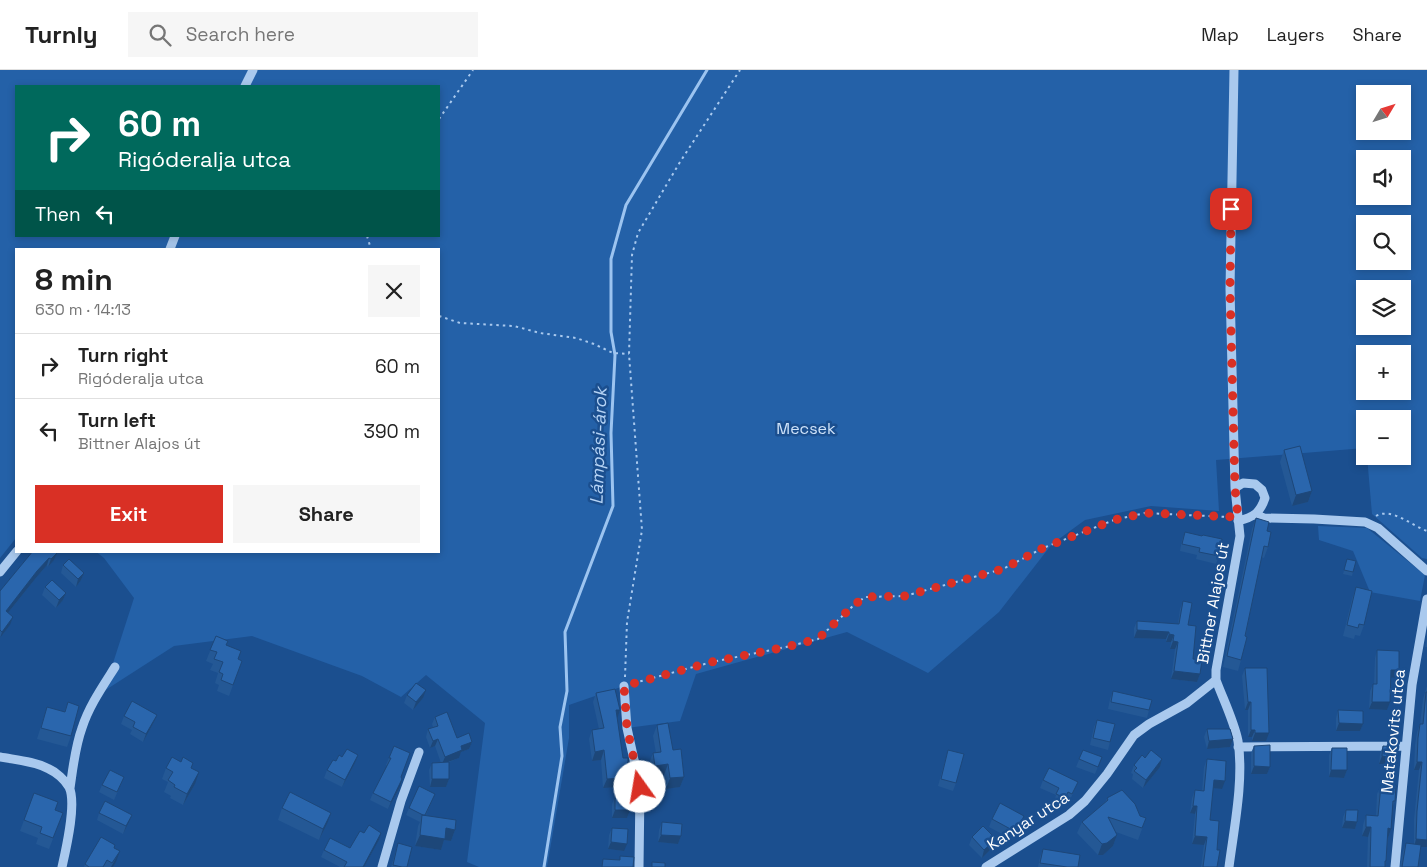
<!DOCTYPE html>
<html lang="en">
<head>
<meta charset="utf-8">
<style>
  :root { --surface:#fff; --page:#f6f6f6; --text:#222; --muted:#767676; --line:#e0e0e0; --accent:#d93025 }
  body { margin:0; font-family:"Space Grotesk",sans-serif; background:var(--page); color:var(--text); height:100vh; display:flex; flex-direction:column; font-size:19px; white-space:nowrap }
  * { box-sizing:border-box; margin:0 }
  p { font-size:16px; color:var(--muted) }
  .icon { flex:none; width:28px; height:28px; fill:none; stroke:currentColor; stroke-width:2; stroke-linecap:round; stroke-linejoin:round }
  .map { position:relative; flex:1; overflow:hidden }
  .side { position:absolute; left:15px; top:178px; width:425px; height:305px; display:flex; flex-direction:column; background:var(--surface); border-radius:0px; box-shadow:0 2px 8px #0003 }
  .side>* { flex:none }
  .hud { position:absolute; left:15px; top:15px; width:425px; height:152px; border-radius:0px; box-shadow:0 2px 8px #0003; background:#00695c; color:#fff; overflow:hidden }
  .needle { width:32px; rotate:52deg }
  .tools { position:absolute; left:1356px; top:15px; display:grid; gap:10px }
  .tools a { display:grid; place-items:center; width:55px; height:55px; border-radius:0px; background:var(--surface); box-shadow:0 2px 8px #0003; font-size:25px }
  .pin { position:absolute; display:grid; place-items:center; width:42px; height:42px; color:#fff; margin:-21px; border-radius:10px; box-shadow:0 2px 8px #0006 }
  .me { position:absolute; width:55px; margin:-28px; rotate:347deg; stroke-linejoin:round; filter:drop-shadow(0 0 4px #0008) }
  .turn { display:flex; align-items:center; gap:18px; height:105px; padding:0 20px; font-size:22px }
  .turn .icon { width:65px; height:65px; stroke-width:2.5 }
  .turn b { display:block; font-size:35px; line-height:42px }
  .then { display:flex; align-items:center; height:48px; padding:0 20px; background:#0003; gap:10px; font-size:19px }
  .round { display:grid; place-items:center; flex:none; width:52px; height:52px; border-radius:0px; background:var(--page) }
  .head { display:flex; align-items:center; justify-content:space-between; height:85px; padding:0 20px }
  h1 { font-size:30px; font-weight:800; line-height:38px }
  .cta { display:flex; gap:10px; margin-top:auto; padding:10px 20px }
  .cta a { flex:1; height:58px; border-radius:0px; background:var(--accent); color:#fff; font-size:20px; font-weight:800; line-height:58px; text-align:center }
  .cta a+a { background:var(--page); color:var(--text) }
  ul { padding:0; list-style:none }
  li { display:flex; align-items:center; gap:15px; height:65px; padding:0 20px; border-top:1px solid var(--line) }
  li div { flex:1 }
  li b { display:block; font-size:19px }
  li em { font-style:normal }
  header { display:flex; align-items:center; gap:30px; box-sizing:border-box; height:70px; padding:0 25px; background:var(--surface); border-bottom:1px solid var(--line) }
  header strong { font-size:24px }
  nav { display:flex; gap:28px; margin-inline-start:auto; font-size:18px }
  .search { width:350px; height:45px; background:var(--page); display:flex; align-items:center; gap:12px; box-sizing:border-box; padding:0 18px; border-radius:0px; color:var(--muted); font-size:19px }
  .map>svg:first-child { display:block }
  .green { fill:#2461a8; fill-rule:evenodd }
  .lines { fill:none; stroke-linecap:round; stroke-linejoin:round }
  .stream { stroke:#9cc4f0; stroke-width:3 }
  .path { stroke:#a9c9ee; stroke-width:2; stroke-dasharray:2.5 4; stroke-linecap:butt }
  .minor { stroke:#a9c9ee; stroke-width:9 }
  .wall { fill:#245895 }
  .shaded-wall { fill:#1d4779 }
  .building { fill:#2a66ad; stroke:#1d4779 }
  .route { stroke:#d93025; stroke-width:9; stroke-dasharray:0 16.2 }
  .labels { text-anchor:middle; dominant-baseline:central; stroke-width:5; stroke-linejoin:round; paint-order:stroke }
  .park-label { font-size:16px; fill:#cfe3fa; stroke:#1b4f8f }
  .street-label { font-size:16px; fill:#fff; stroke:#1b4f8f }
  .water-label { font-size:18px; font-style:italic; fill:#b5d3f5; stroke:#1b4f8f }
</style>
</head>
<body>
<header>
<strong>Turnly</strong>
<div class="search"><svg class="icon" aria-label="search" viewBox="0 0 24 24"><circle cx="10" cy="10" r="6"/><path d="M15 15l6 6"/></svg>Search here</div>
<nav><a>Map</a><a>Layers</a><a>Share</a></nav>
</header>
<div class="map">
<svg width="1427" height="797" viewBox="0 0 1427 797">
  <rect width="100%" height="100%" fill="#1b4f8f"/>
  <path class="green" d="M0,0H1427V489L1422,488L1372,444L1367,386H1402V349H1365V378L1216,390L1219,441L1151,436L1085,450L1052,474L999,542L928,603L847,562L696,604L680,651L627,658L624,616L569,635V668L547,797H479L467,792L485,653L426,605L401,627L362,606L252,566L174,576L104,621L134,528L104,488L95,481H439V179H16V468L0,488ZM16,16H439V166H16ZM1365,24H1402V61H1365ZM1365,89H1402V126H1365ZM1365,154H1402V191H1365ZM1365,219H1402V256H1365ZM1365,284H1402V321H1365Z
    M1318,456L1367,458L1425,505L1420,531L1370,522L1353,481L1319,470Z"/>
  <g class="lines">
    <path class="stream" d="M544,797L562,686L560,657L567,621L565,562L613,436L611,363L615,285L611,262V189L626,135L707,0"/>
    <path class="path" d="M439,49L473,0
      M367,166L371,179
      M439,246L460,253L514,256L540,263L576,268L594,274L613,283L629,284
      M1376,446C1392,437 1412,456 1427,461
      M625,607L627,552L642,460L629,284L632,185L638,163L680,92L740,0
      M634,613L712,592L786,577L818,569L854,535L865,527L905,526L1003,499L1043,478L1114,450L1145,443L1228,447"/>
    <path class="minor" d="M245,16L253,0
      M170,179L175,166
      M1235,418L1243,413L1255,414L1262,420L1265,428C1260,443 1254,447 1238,451
      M1256,445L1264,448L1314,449L1365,452L1378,458L1427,501
      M0,502L17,481
      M624,616L627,658L640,717L639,797
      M1238,677L1406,676
      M0,687C16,690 34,691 49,699C56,702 65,710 69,717C77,733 66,779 62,797
      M70,718C73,698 75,677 82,658C89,636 103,616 115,597
      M382,797L401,731L419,682
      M986,797L1069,745L1085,731L1107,704L1134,665L1149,654L1187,633L1216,610
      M1229,797C1234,758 1244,710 1238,671C1234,651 1223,629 1216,610V600L1240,466L1235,418L1230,219L1234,0
      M1395,797L1412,615L1427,529"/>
  </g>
  <path class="wall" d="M1284,380L1312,421L1308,432L1292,436L1280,392Z
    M1256,448L1267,461L1268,477L1264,488L1261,487L1241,590L1238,601L1223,597L1252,459Z
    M1185,462L1219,486L1216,494L1196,489L1197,485L1180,481L1182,470Z
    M33,481H57L56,482L57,483L54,490L48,497L47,495L35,509L8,543L10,555L0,568V521Z
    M1347,489L1353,502L1352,506L1343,504Z
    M63,495L84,503L81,510L76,517L61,503Z
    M45,517L66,523L63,530L56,538L42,525Z
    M1356,517L1364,555L1360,566L1355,565L1354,569L1343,566L1352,529Z
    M1183,531L1188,555L1193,589L1200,604L1197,612L1171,609L1175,579H1170L1171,572H1166V569L1134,568V558L1137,551L1178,554L1180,539Z
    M216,566L226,575L238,589L242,591L229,626L217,621L219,615L215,613L218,603L210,600L213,594L206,591Z
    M1427,568V577H1425Z
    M1377,580L1399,600L1396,608L1391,607L1387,640L1369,639L1370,621L1373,614H1374L1375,588Z
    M1245,598L1266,671H1252V667H1248V640H1245L1242,606Z
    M1427,616V777H1421L1418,797H1400L1403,781L1406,773L1414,774V749L1419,700H1414L1415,675L1417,662L1420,654L1423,629Z
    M1113,621L1149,640L1147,648L1108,639L1110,629Z
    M596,623L620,640L617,648L623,688L625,706H624V708L620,717L603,718L601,690L592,691L589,669L592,660L599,659L593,632Z
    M407,625L423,628L413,640L404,633Z
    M68,632L71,666L67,677L37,669L47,637L64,642Z
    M1338,640L1363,654L1360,661H1336V648Z
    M157,645L154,652L143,672L130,664L132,660L121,654L124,646Z
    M435,647L457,668L472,672L469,679L461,682L459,688L447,693L449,709L446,717H430L429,700L432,693H441L435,676L430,678L426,667L428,659L433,657L432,654Z
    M1097,650L1110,672L1108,680L1090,675L1094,657Z
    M657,655L673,680L684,707L680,717L666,719L664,705L651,706L649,693L653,683H656L653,666Z
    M1207,659L1233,669L1230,677L1207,679L1204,667Z
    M394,676L401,707L402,709L400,717L388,739L370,730L373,723L387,696L386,695Z
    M1254,676L1270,697L1267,704H1251V683Z
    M1383,676L1395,702L1385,701L1386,694H1379L1380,684Z
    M1332,678L1347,700L1344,708L1329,707V685Z
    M948,680L956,713L953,721L938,716Z
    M1083,680L1102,687L1095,704L1076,697Z
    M358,685L355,693L342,717L324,708L327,700L336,691Z
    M1145,688L1162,689L1160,697L1143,718L1132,709L1133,704L1131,703L1134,695Z
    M1207,689L1222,719L1213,718L1210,750L1217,780V797H1201L1204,775L1192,774L1195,744L1190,743L1192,728L1195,720L1202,721L1204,697Z
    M166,698H191L195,714L183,735L170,728L171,726L164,722L168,712L162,709Z
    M124,707L121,714L114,730L99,722L102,715Z
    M1043,710L1078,712L1069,732L1065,730L1062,735L1054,732L1056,725L1040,718Z
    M1381,715L1395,731L1392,738L1391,759L1388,768L1386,791L1385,797H1367L1368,767L1362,766L1363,755L1366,745L1376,746L1377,724Z
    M435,724L426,745L455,760L451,771L444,770L441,780L415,776L418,756L420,752L406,745L409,738Z
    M615,726L630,740L627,748H612V734Z
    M1107,728L1140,746L1146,748L1138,770L1116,762L1117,765L1113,776L1103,785H1098L1077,763L1082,752L1106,731Z
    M282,738L327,754L319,770L278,750Z
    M56,740L63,743L49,779L36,774L38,768L20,761L24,750Z
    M1346,740L1357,752L1355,759L1342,758L1343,747Z
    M99,743L132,745L129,752L123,764L97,750Z
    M1024,746L1022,753L1013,770L989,757L992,749Z
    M662,752L681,766L678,774L658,772L659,760Z
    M612,758L624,781L608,779L609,765Z
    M972,767L996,769L993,777L982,788L969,775Z
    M379,770L364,797H340L321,787L324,780L350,778Z
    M398,773L407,797H391Z
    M115,778L116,792L113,797H84L85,794Z
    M1043,779L1078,797H1038L1040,787Z"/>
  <path class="shaded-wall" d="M1312,421L1308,432L1292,436L1296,425Z
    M57,483L54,490L48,497L51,489Z
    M49,488L47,495L35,509L3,549L6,541L37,501Z
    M84,503L81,510L76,517L78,509Z
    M66,523L63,530L56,538L59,530Z
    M13,547L10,555L0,568L2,562Z
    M1137,560L1169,562L1166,569L1134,568Z
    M1169,564L1174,565L1171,572H1166Z
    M1173,571L1178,572L1175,579H1170Z
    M1391,600H1399L1396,608L1388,607Z
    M1174,601L1200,604L1197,612L1171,609Z
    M426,620L423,628L413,640L416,632Z
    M1248,632H1251L1248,640H1245Z
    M1372,632H1390L1387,640L1369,639Z
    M616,640H620L617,649Z
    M157,645L154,652L143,672L146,664Z
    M1339,653L1363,654L1360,661H1336Z
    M1251,660H1255L1252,667H1248Z
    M1255,663H1269L1266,671H1252Z
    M438,669L435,676L430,678L433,671Z
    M1233,669L1230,677L1207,679L1209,671Z
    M472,672L469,679L461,682L459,688L442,694L445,687L461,676Z
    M604,680L601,690L592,691L595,682Z
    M358,685L355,693L342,717L345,710Z
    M1382,686L1388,687L1386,694H1379Z
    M1162,689L1160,697L1143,718L1146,710Z
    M1417,692H1422L1419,700H1414Z
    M668,694L664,705L651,706L655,696Z
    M1388,694H1397L1395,702L1385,701Z
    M1254,696L1270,697L1267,704H1251Z
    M623,697H628L625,706H620Z
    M1331,700H1347L1344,708L1329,707Z
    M199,702L195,714L183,735L187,724Z
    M684,707L680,717L666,719L670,708Z
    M624,708L620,717L603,718L607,709Z
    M402,709L400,717L388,739L391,732Z
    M432,709H449L446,717H430Z
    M1214,710L1225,711L1222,719L1212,718Z
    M1193,736H1197L1195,744L1190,743Z
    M615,740H630L627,748H612Z
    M331,743L327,754L319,770L323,759Z
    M132,745L129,752L123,764L126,756Z
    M1024,746L1022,753L1013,770L1016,762Z
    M1345,751L1357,752L1355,759L1342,758Z
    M1366,757H1371L1368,767L1362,766Z
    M446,758L455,760L451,771L444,770L441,780L415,776L420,765Z
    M1388,758L1391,759L1388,768Z
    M381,763L379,770L364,797H363Z
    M661,765L681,766L678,774L658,772Z
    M1117,765L1113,776L1103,785H1098L1102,774Z
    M1195,766L1207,767L1204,775L1192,774Z
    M996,769L993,777L982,788L984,780Z
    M1416,769L1427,770V777H1414Z
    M611,772L627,774L624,781L608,779Z
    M120,781L116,792L113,797H111Z"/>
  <path class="building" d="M1300,376L1312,421L1296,425L1284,380Z
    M1256,448L1269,452L1267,461L1271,462L1268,477L1264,476L1245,566L1247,567L1241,590L1227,586Z
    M1185,462L1202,466L1203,465L1222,469L1219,486L1199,482L1200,478L1182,474Z
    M33,481H55L57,483L51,489L49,488L37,501L6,541L13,547L2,562L0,560V521Z
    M69,489L84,503L78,509L63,495Z
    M1347,489L1356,491L1353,502L1344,500Z
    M52,510L66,523L59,530L45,517Z
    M1356,517L1372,521L1364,555L1359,554L1358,558L1347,555Z
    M1183,531L1192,533L1188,555L1196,556L1193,589L1202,590L1200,604L1174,601L1178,572L1173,571L1174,565L1169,564V562L1137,560V551L1179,554Z
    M216,566L228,571L226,575L241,581L238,589L242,591L233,615L221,610L223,604L219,602L223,592L214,589L217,582L210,580Z
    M1377,580L1399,581V600H1391L1390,632H1372L1373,614H1377Z
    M1245,598H1267L1269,663H1255V660H1251V632H1248Z
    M416,613L426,620L416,632L407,625Z
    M615,619L620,640H616L623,688H628V697H623L624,708L607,709L604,680L595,682L592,660L604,658L596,623Z
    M1113,621L1152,630L1149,640L1111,632Z
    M1426,622H1427V770L1416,769L1417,741L1422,692H1417L1418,668L1420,654H1423Z
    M132,631L157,645L146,664L133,657L135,652L124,646Z
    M68,632L79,636L71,666L41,658L47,637L65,642Z
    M1338,640L1363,641V654L1339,653Z
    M447,642L457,668L469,663L472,672L461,676L462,680L445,687L438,669L433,671L428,659L438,656L435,647Z
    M1097,650L1115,654L1110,672L1093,668Z
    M668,653L673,680L681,679L684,707L670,708L668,694L655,696L653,683L661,682L657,655Z
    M1207,659H1230L1233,669L1209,671Z
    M1270,675V697L1254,696V676Z
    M394,676L410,683L401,707L402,709L391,732L373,723L391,688H389Z
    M1383,676L1398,677L1397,694H1388V687L1382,686Z
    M1332,678H1347V700H1331Z
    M347,679L358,685L345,710L327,700L333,690L336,691L339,685L342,687Z
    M948,680L964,684L956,713L941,709Z
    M1083,680L1102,687L1098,697L1079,689Z
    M1151,680L1162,689L1146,710L1134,701L1137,698L1134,695L1142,685L1145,688Z
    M172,687L181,692L183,687L193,693L191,698L199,702L187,724L174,717L175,715L168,710L173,702L166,698Z
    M1207,689L1226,691L1225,711L1214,710L1210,750L1219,751L1217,780H1220L1217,797H1203L1207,767L1195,766L1197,736H1193L1195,720L1204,721Z
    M449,692V709H432V693Z
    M1049,698L1078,712L1072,724L1068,722L1065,728L1056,724L1059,718L1043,710Z
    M110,700L124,707L117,722L102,715Z
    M1381,715H1396L1395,731H1393L1391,759L1388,758L1386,791H1385V797H1370L1371,757H1366V745L1378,746Z
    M419,716L435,724L425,745H423L409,738Z
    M1122,720L1135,734L1140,746L1146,748L1142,758L1108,747L1117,765L1107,773L1102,774L1082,752L1108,730L1107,728Z
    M290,722L331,743L323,759L282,738Z
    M34,723L58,732L55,740L63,743L53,768L40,763L42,757L24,750Z
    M615,726H630V740H615Z
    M105,731L132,745L126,756L99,743Z
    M1000,733L1024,746L1016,762L992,749Z
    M1346,740H1358L1357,752L1345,751Z
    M422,745L456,750L455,760L446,758L445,769L420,765Z
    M662,752L682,754L681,766L661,765Z
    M369,755L381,763L363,797H344L347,792L324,780L330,768L350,778L360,761L364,763Z
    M983,756L996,769L984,780L972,767Z
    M612,758L628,759L627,774L611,772Z
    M101,767L115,775L114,778L120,781L112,793L107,790L103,797H89L85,794Z
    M398,773L412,777L407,797H402L393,795Z
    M1406,773L1421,775L1418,797H1402Z
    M1043,779L1080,785L1078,797H1067L1040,793Z
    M620,786L634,787L633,797H602L603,789L620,790Z
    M652,792L665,793V797H652Z"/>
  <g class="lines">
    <path class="route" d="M640,717L627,658L624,616L712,592L786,577L818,569L854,535L865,527L905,526L1003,499L1043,478L1114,450L1145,443L1238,447L1235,418L1230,219L1231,139"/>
  </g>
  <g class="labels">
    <g class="park-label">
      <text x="806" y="358">Mecsek</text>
    </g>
    <g class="street-label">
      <text transform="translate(1213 533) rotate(-80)">Bittner Alajos út</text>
      <text transform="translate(1393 661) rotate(-84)">Matakovits utca</text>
      <text transform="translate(1028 751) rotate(-33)">Kanyar utca</text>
    </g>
    <g class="water-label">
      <text transform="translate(598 376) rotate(-88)">Lámpási-árok</text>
    </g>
  </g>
</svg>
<div class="tools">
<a><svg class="needle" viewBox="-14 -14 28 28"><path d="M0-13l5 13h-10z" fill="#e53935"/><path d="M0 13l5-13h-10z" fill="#767676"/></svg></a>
<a><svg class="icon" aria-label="sound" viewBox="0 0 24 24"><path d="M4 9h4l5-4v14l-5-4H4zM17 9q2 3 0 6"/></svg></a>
<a><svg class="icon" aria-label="search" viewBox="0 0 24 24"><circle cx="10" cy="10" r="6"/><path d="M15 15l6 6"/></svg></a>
<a><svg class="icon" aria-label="layers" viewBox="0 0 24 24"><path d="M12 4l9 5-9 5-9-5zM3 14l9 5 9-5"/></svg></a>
<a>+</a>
<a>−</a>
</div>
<div class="pin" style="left:1231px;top:139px;background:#d93025"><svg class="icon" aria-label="arrive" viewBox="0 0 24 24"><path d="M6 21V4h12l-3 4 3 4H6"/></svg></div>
<svg class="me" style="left:640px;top:717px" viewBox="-20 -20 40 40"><circle r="19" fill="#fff"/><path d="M0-13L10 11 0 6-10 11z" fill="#d93025"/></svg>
<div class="hud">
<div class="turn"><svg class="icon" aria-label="right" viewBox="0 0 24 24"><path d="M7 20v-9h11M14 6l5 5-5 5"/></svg><div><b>60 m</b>Rigóderalja utca</div></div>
<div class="then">Then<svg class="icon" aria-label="left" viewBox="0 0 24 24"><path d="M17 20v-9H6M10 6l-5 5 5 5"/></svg></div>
</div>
<section class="side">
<div class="head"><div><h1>8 min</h1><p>630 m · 14:13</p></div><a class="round"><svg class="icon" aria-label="close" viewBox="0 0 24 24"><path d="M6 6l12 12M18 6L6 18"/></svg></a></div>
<ul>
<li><svg class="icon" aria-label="right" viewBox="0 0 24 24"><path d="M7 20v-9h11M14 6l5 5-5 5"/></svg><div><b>Turn right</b><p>Rigóderalja utca</p></div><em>60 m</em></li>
<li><svg class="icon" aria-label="left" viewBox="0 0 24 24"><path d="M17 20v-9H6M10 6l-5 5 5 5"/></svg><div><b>Turn left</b><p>Bittner Alajos út</p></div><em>390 m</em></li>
</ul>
<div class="cta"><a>Exit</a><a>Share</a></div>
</section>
</div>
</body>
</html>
